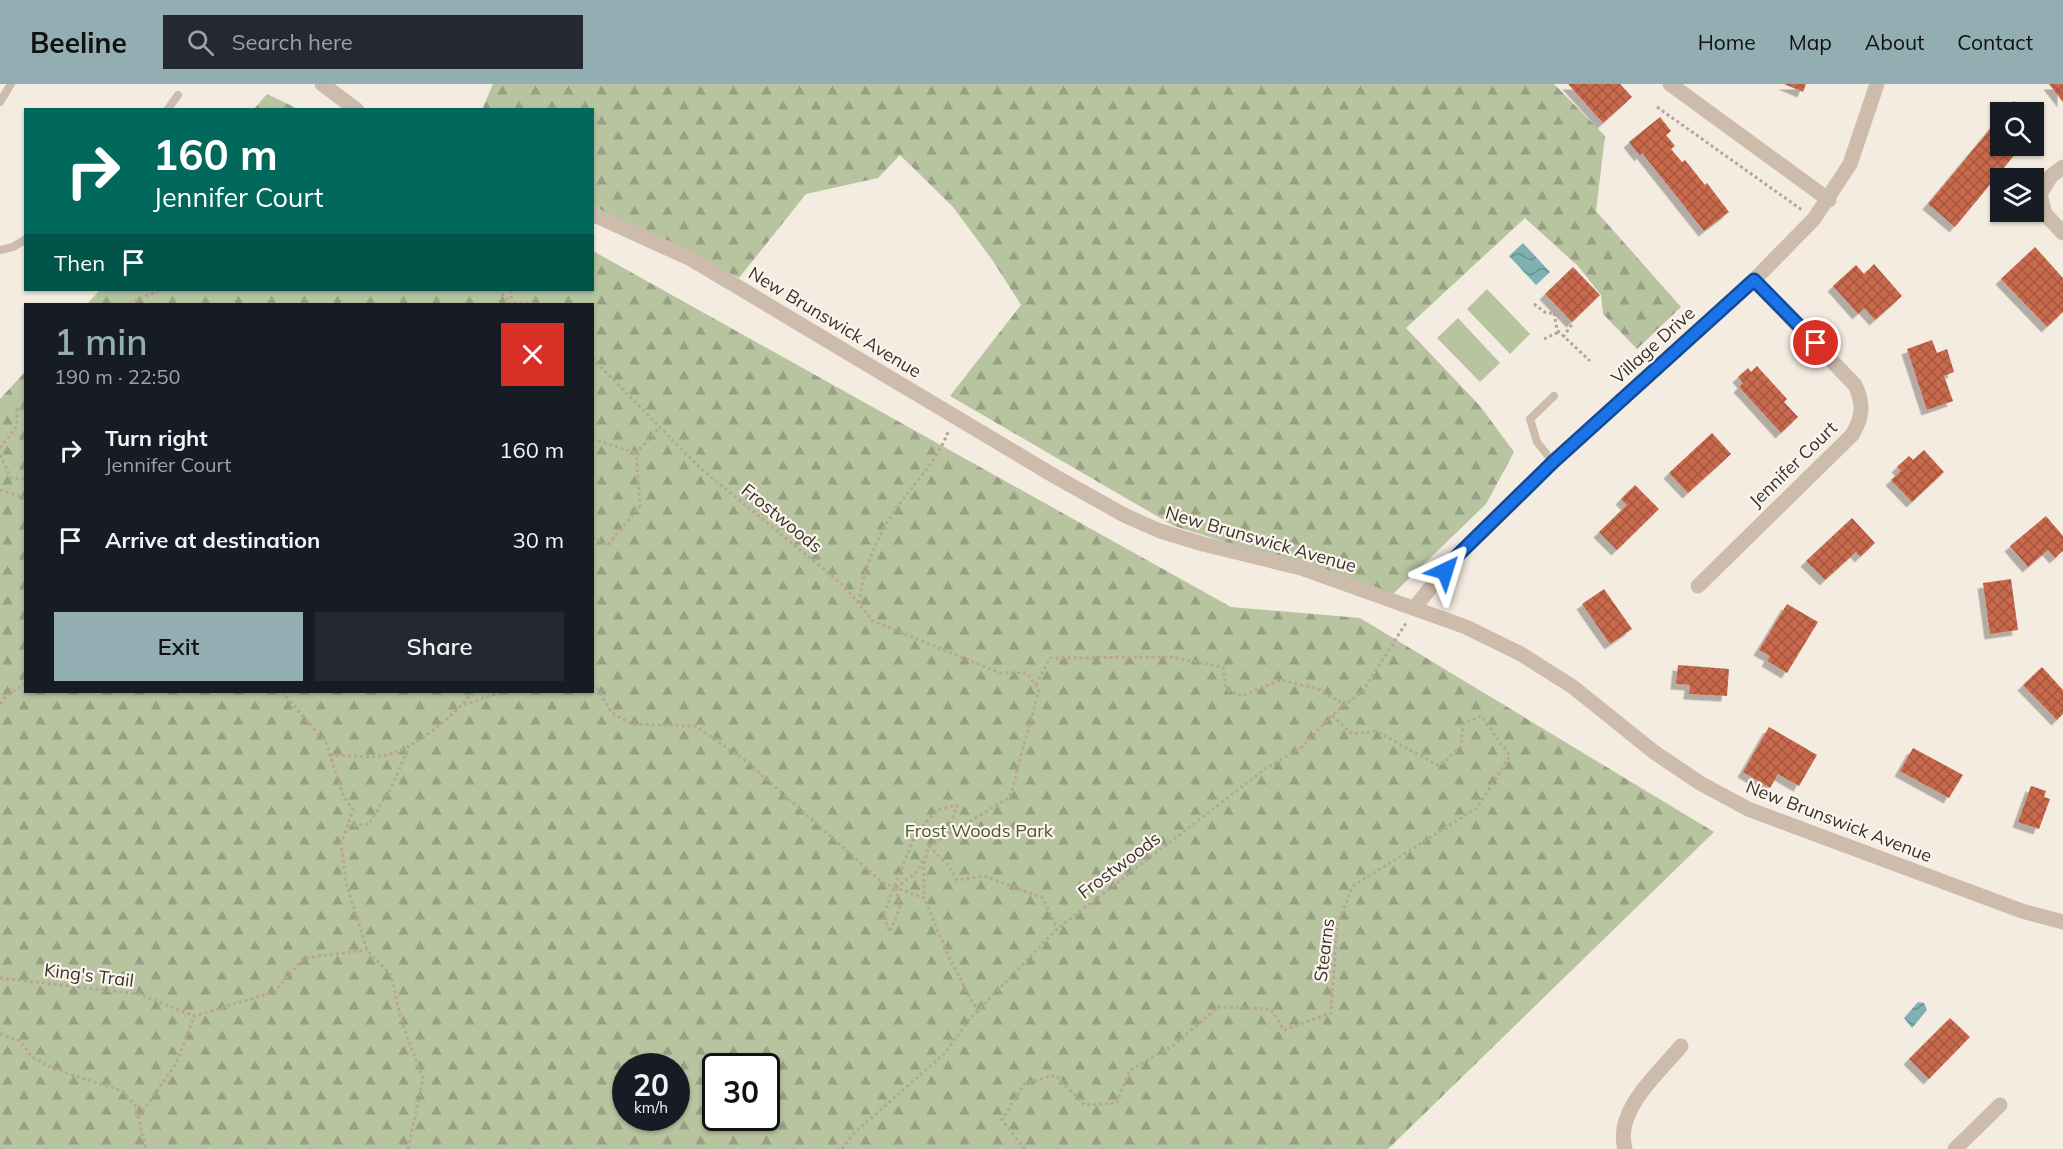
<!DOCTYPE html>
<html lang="en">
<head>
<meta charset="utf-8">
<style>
  :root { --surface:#171b24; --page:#242831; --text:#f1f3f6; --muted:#9ea1a6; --accent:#92aeb2 }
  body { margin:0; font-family:Mulish,sans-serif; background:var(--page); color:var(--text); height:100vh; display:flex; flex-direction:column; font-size:22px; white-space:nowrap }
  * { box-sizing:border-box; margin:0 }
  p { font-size:20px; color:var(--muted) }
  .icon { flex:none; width:33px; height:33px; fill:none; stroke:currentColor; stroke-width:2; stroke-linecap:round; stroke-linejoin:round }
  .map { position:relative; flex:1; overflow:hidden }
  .side { position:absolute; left:24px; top:219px; width:570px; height:390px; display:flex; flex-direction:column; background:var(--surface); border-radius:0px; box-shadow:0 2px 4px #0004 }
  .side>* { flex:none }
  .guide { position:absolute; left:24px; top:24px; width:570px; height:183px; border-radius:0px; box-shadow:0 2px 4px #0004; background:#00695c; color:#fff; overflow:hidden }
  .fabs { position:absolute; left:1990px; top:18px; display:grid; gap:12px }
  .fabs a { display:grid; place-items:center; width:54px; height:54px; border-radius:0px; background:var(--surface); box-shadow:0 2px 4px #0004; font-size:30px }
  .speed { position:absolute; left:612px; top:969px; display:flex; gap:12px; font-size:30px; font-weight:700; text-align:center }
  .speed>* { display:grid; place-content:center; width:78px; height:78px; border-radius:50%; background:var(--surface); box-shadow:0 2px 4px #0004; line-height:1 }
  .speed small { font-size:15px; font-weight:400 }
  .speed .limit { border:3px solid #111; border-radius:9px; background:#fff; color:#111 }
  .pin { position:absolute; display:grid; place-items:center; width:51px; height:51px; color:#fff; margin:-26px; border:3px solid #fff; border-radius:50%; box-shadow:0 2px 6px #0007 }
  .me { position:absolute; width:66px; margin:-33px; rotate:41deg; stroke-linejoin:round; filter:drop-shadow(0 0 4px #0008) }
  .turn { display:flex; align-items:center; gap:21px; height:126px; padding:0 30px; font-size:27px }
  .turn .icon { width:78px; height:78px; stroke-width:2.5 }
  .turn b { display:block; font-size:42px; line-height:51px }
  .then { display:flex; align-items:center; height:57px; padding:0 30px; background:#0003; gap:12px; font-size:22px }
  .round { display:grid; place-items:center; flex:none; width:63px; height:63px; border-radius:0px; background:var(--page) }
  .summary { display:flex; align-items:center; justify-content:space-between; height:102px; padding:0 30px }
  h1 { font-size:36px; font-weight:600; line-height:45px; color:var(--accent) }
  .button { display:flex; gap:12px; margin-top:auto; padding:12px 30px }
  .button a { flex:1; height:69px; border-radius:0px; background:var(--accent); color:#111; font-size:24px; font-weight:600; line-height:69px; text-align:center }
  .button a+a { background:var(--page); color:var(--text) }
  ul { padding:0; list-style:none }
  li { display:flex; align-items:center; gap:18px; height:90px; padding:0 30px }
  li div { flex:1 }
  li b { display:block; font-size:22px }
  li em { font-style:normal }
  header { display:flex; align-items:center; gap:36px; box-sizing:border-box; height:84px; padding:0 30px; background:var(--accent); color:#111 }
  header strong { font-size:28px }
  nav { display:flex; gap:33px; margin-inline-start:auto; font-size:21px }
  .search { width:420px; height:54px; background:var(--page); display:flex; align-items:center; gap:15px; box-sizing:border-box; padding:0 21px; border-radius:0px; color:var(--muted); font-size:22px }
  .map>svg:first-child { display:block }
  .forest { fill:url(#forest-firs); fill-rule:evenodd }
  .pitch { fill:#b8c4a0 }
  .water { fill:url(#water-waves) }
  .building { fill:url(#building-cross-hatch); filter:url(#shadow) }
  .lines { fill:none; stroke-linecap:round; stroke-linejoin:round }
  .path { stroke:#b9a596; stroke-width:3; stroke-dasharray:3 3; stroke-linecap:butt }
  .service { stroke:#cdbbac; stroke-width:8 }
  .minor { stroke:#cdbbac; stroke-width:15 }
  .tertiary { stroke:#cdbbac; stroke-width:15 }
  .route-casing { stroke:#114b97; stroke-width:15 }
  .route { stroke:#1a73e8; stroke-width:10 }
  .labels { text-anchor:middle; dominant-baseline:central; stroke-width:4.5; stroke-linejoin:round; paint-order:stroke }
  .street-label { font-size:18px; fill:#3b302b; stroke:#fbf5ee }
  .park-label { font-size:18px; fill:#4a5a2e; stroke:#fbf5ee }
</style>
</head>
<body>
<header>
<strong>Beeline</strong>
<div class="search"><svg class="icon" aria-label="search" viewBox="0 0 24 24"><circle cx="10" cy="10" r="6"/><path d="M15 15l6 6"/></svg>Search here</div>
<nav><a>Home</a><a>Map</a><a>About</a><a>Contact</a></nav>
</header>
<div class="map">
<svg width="2063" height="1065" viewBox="0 0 2063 1065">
  <defs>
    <pattern id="forest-firs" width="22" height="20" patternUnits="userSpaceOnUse" patternTransform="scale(1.5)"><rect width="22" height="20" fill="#b8c4a0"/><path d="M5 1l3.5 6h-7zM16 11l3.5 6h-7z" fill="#97a083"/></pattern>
    <pattern id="water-waves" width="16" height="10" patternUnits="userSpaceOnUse" patternTransform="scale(1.5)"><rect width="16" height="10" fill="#7fb0b2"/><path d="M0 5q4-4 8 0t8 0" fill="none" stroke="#699091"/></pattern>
    <pattern id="building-cross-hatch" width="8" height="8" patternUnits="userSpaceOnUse" patternTransform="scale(1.5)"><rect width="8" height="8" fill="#c8694b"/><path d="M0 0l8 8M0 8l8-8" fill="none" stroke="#a4573f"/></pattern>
    <filter id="shadow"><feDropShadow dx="-5.5" dy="5.5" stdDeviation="0" flood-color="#0004"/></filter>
  </defs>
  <rect width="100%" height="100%" fill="#f4ebe1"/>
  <path class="forest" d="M493,0H1554L1605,52L1596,127L1681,223L1637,265L1603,230L1601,211L1578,182L1525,134L1406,244L1480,322L1514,368L1486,420L1393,510L1174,442L950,312L1021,221L993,177L953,123L900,71L878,94L806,110L739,194L593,122L592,26H482Z
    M267,10L298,25H254Z
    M593,167L1231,523L1360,534L1714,748L1388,1065H0V315L25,288L26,608H592V220H87L100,206H592ZM626,982H676V1034H626ZM716,982H766V1034H716Z"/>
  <path class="pitch" d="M1487,205L1530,250L1510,270L1467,225Z
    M1458,234L1500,279L1480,298L1437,254Z"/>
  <path class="water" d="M1523,159L1550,188L1536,201L1509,172Z
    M1918,918L1924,919L1927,926L1912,944L1904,934Z"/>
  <path class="building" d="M1568,0H1620L1632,13L1603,39Z
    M1784,0H1806L1803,8Z
    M2049,0H2063V18Z
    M2014,17L2027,28H2004Z
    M2001,32V62L2021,63L1955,143L1928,120Z
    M1660,33L1671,47L1666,51L1675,62L1671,65L1682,78L1685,76L1705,101L1707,99L1729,128L1704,147L1642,69L1640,72L1629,58Z
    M2035,163L2063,194V228L2047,243L2001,195Z
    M1874,180L1902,212L1875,236L1864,224L1858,230L1833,202L1856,181L1864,190Z
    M1573,183L1600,211L1572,238L1545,210Z
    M1932,256L1937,269L1947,265L1954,288L1944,292L1953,317L1927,326L1907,265Z
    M1757,282L1787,315L1784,318L1798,333L1781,349L1739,303L1743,299L1738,293L1748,284L1751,288Z
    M1712,349L1731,370L1688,409L1669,389Z
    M1924,366L1944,388L1912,418L1891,396L1901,387L1897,383L1909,372L1913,376Z
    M1635,401L1659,425L1617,466L1599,448L1627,421L1621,415Z
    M2046,432L2063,452V467L2055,474L2048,466L2028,483L2010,462Z
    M1852,434L1875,459L1860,473L1856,468L1825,496L1806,477Z
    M2011,495L2018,546L1990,550L1983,499Z
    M1604,505L1632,545L1610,560L1582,520Z
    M1787,520L1818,538L1787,589L1767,577L1770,572L1759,566Z
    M1678,581L1729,585L1727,612L1689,610L1690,601L1676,600Z
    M2042,583L2063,606V630L2057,636L2023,601Z
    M1769,643L1817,671L1799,702L1778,690L1770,704L1743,688Z
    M1913,664L1963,691L1949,714L1900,687Z
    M2031,702L2046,707L2044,713L2050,715L2039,745L2018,738Z
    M1950,934L1970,953L1929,995L1909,975Z"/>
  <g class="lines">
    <path class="path" d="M1657,23L1802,126
      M497,206L511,218
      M511,206V218
      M129,220L160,206
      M508,220L511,218L534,220
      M1534,220L1546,229H1554L1559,224
      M1554,229L1557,246L1590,277
      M1563,253L1573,239
      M1544,255L1559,248
      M592,274L700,384L844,502L873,537L1000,589H1027L1039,606L1010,713L929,762L924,781V814
      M592,355L636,369
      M0,364L17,342V325L26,323
      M0,371L11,394L26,395
      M0,406L26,414
      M592,454L608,461L640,422L636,369L660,343
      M859,519C863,488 876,455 893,429C911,402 937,378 948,348
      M1036,601L1050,574L1171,573L1223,583L1226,605L1241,612L1281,596L1318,605L1345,621
      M592,602H596L611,628L631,640L695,642L746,677L883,799L924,814L949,873L973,920L979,925
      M282,608L326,659L343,711L353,726L341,760L346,798L367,866L391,891L401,936L423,995L408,1065
      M0,620L5,613L26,599
      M464,621L500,608
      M330,671C347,671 366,674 382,672C412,667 455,631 473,608
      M347,742L369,740L391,704L409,663
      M929,762L948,781L957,796L984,792L1043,814L1057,845
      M896,804L918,787L924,773
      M896,804L900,823L890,848L883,831L916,749L937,726L957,721L951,740L934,757
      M0,894L139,910L194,932L274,908L304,874L367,866
      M0,950L20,957L32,973L54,985L122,1007L135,1021L146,1065
      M139,1032L176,980L194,932
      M842,1065L853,1050L945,969L968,937L1057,845L1265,685L1302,663L1332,631L1363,607L1406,539
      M1025,1065L1002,1036L1024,1000L1055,991L1085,1021L1117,1019L1129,987L1174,961L1218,923L1271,925L1284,946L1331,929L1337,841L1353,802L1477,724L1510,672L1481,632L1463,640L1461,663L1439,682L1376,647L1352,650L1332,631"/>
    <path class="service" d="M0,18L11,0
      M167,26L178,11
      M0,166L13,163L26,155
      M1553,378L1537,358L1530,335L1554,312"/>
    <path class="minor" d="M1670,0L1829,116
      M2063,83L2051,92L2040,110L2045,130L2063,149
      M1698,502L1852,351C1863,333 1864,320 1855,301L1754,196
      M1414,524L1456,473L1553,378L1754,196L1814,135L1850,80L1877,0
      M1625,1065C1614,1026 1659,989 1681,962
      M1955,1065L2000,1021"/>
    <path class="tertiary" d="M322,0L357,26
      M592,130L691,175L1056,393L1126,432L1160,447L1203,460L1301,484L1466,543L1521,570L1573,603L1654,668L1700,699L1748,725L2022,827L2063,838"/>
  </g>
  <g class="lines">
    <defs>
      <path id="route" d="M1445,487L1456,473L1553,378L1754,196L1816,259"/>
    </defs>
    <use href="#route" class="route-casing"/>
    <use href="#route" class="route"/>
  </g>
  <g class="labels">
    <g class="street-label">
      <text transform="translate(835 238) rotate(31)">New Brunswick Avenue</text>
      <text transform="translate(1653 261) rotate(-42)">Village Drive</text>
      <text transform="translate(1793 380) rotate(-44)">Jennifer Court</text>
      <text transform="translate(782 434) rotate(39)">Frostwoods</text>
      <text transform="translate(1261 455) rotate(16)">New Brunswick Avenue</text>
      <text transform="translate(1839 737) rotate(21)">New Brunswick Avenue</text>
      <text transform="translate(1119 781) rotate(-37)">Frostwoods</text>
      <text transform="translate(1324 866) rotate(-83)">Stearns</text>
      <text transform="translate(89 891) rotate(7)">King's Trail</text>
    </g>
    <g class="park-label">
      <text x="979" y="746">Frost Woods Park</text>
    </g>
  </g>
</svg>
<div class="fabs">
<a><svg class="icon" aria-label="search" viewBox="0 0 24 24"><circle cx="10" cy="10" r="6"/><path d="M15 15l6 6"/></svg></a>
<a><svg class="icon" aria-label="layers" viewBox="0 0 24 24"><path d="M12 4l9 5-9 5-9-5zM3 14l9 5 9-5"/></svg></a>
</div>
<div class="speed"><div>20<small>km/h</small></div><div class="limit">30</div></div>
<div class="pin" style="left:1816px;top:259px;background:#d93025"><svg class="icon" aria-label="arrive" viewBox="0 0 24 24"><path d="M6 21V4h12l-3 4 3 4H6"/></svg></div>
<svg class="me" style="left:1445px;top:487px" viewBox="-20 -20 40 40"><path d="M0-17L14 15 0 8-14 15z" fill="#1a73e8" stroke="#fff" stroke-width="4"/></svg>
<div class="guide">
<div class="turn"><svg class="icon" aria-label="right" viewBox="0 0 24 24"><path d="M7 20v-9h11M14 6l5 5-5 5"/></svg><div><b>160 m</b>Jennifer Court</div></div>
<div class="then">Then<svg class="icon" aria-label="arrive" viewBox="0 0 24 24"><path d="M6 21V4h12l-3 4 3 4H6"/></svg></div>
</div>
<section class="side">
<div class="summary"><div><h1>1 min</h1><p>190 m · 22:50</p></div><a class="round" style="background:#d93025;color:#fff"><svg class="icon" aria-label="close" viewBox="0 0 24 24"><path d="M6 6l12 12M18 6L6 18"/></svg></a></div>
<ul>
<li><svg class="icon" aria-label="right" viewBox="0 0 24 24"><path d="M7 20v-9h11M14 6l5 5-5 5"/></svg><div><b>Turn right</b><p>Jennifer Court</p></div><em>160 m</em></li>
<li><svg class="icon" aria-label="arrive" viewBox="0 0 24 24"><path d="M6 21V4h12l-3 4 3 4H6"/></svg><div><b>Arrive at destination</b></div><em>30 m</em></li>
</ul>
<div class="button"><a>Exit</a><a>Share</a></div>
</section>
</div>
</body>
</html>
